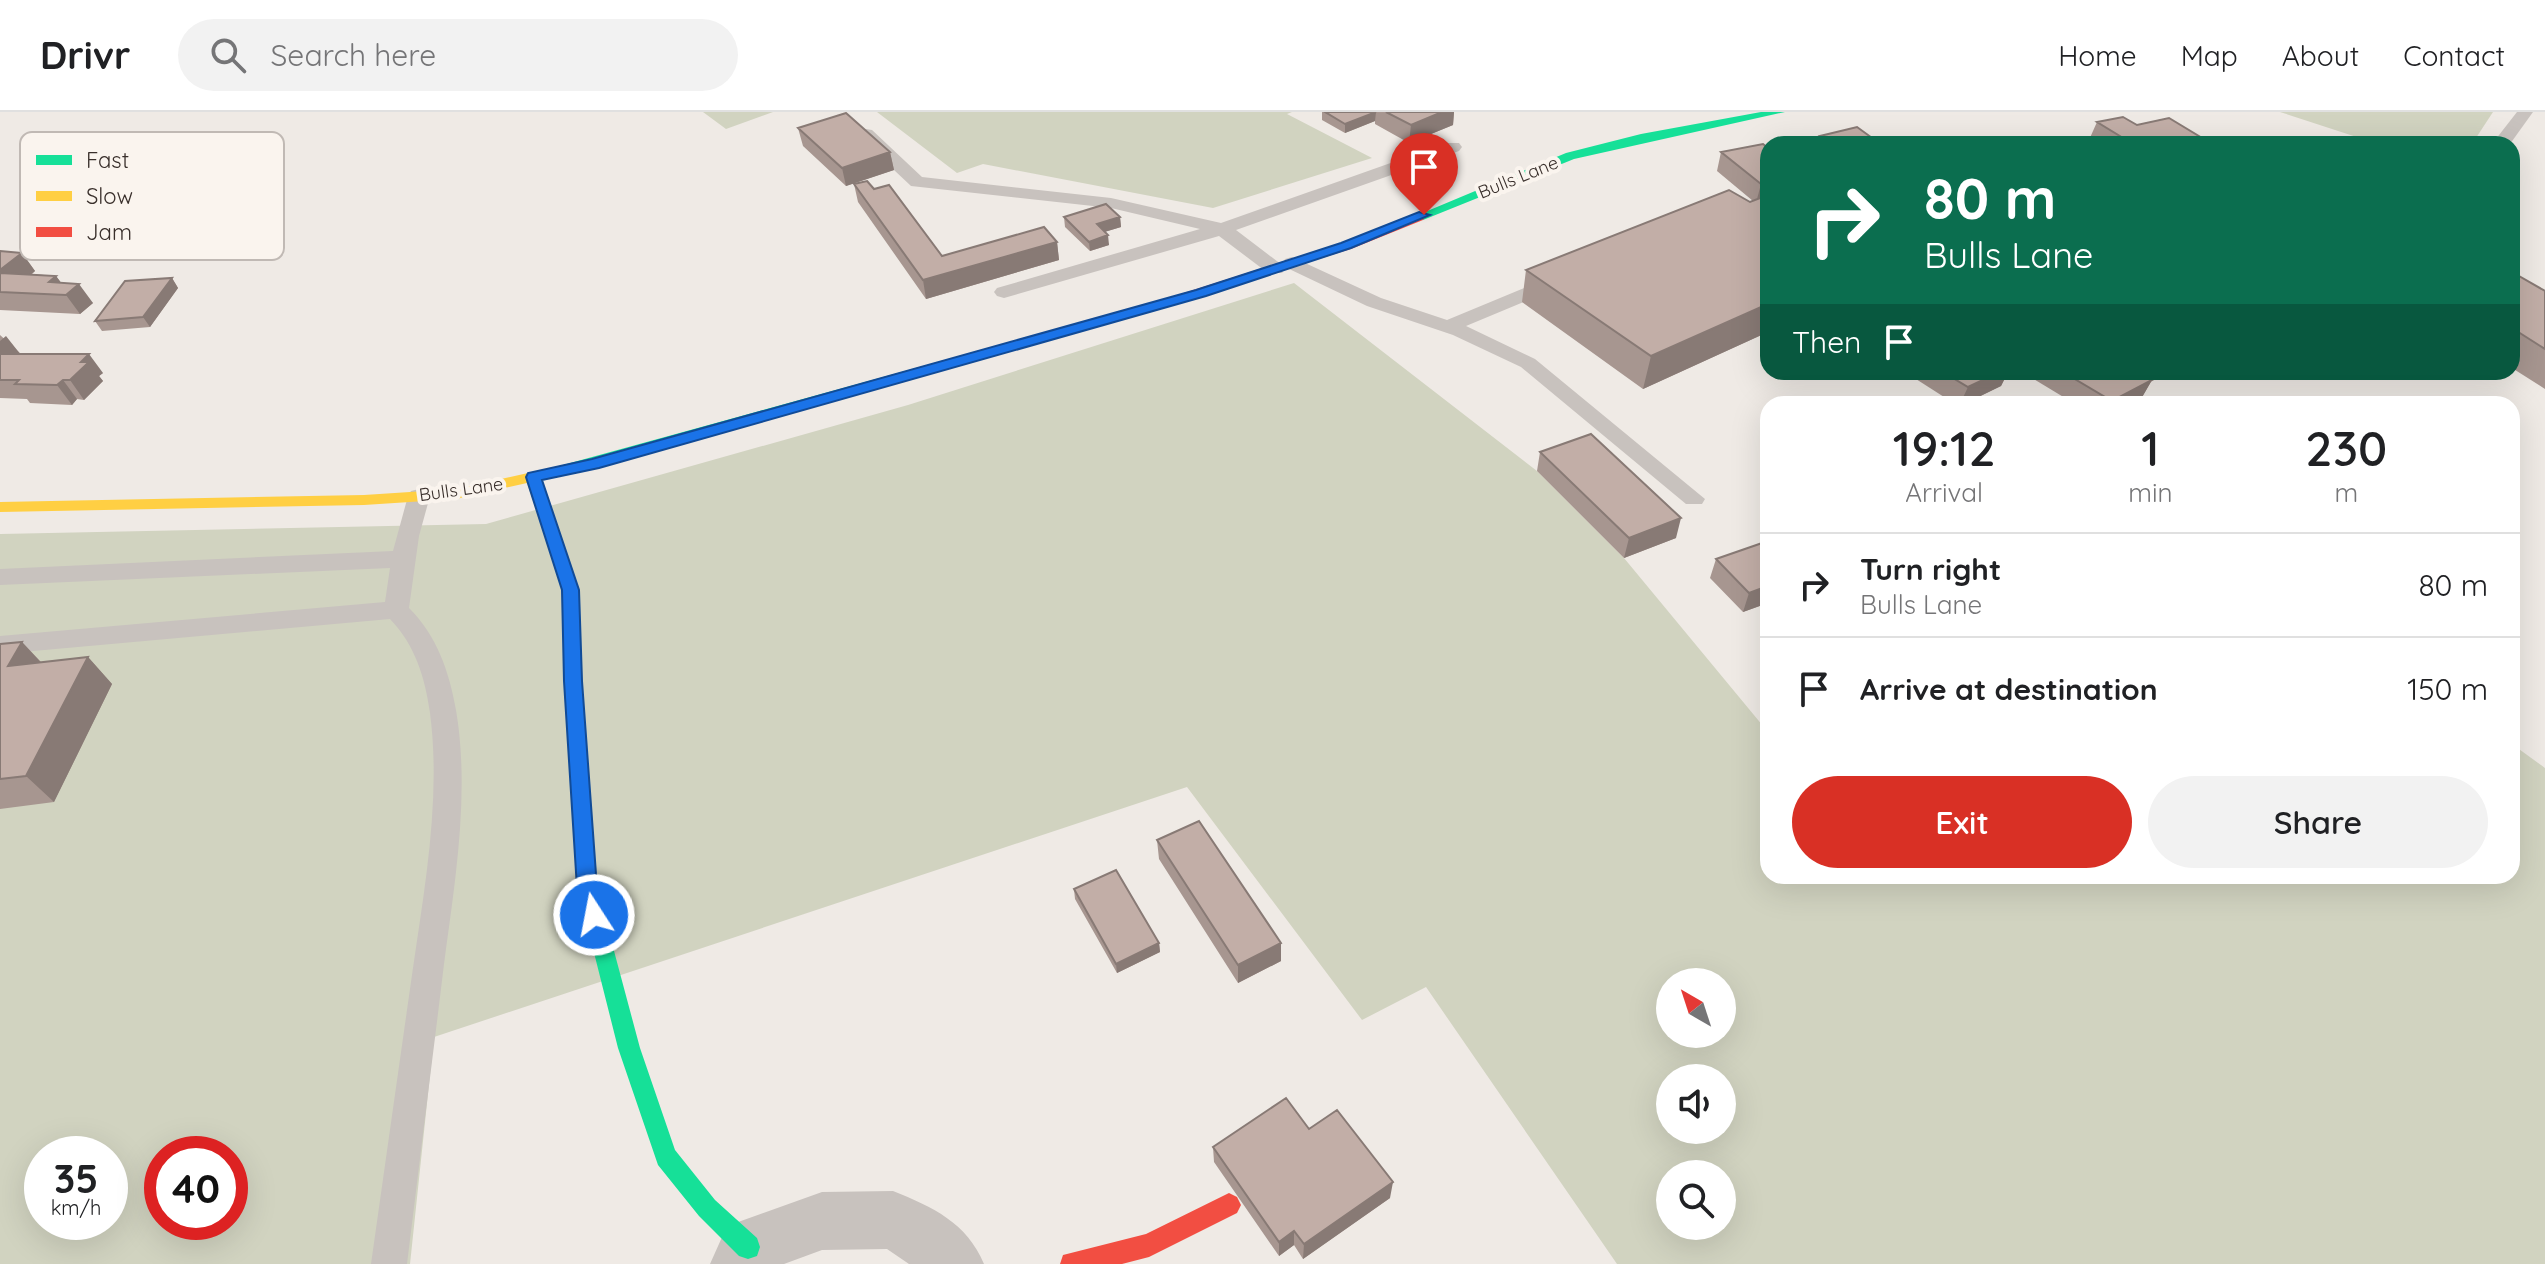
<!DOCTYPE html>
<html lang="en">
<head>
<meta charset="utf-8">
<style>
  :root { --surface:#fff; --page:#f2f2f2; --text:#202124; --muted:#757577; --line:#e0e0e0; --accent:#d93025 }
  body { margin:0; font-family:Quicksand,sans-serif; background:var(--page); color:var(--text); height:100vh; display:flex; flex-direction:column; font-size:30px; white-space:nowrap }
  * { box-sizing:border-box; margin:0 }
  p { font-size:26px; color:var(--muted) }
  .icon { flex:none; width:44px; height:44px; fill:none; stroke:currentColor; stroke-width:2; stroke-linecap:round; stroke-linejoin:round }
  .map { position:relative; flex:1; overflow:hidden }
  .panel { position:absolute; left:1760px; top:284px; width:760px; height:488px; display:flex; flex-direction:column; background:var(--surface); border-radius:24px; box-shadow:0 8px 32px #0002 }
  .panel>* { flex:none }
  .top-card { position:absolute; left:1760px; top:24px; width:760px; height:244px; border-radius:24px; box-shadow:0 8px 32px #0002; background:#0b6e4f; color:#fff; overflow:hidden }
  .needle { width:52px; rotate:321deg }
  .buttons { position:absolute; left:1656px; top:856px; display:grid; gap:16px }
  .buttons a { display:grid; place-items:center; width:80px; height:80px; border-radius:50%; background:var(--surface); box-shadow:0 8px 32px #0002; font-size:40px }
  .speed { position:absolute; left:24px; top:1024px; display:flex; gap:16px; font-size:40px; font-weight:700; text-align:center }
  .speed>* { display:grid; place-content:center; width:104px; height:104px; border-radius:50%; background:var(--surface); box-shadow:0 8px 32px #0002; line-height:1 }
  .speed small { font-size:20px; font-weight:400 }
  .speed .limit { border:12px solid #d22; background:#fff; color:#111 }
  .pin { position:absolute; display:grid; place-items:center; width:68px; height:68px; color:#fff; margin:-82px -34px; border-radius:50% 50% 50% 0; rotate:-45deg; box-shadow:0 0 8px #0007 }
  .pin .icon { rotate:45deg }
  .me { position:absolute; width:88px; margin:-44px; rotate:349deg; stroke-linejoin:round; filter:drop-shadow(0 0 6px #0008) }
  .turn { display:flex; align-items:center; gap:28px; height:168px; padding:0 32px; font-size:36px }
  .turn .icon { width:104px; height:104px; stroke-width:2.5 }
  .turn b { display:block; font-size:56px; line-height:68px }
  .then { display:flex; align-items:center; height:76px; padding:0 32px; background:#0003; gap:16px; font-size:30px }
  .eta { display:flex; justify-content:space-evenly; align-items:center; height:136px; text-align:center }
  .eta b { font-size:48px; font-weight:600; line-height:56px }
  .button { display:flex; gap:16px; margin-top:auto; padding:16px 32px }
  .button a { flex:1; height:92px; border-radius:48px; background:var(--accent); color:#fff; font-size:32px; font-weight:600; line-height:92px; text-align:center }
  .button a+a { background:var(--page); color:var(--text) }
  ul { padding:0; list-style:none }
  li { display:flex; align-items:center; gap:24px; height:104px; padding:0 32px; border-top:2px solid var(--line) }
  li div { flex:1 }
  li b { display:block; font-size:30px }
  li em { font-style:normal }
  header { display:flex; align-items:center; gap:48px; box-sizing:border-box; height:112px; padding:0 40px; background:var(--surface); border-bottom:2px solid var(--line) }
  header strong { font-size:38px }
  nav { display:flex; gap:44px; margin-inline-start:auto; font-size:28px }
  .search { width:560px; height:72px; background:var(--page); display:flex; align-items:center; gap:20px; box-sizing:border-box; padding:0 28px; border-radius:44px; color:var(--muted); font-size:30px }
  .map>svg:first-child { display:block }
  .green { fill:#d1d3c0; fill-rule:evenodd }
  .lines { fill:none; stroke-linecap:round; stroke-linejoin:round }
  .lane { fill:#c8c2be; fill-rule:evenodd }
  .street { fill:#c8c2be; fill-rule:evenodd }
  .fast { fill:#16e098; fill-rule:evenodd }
  .slow { fill:#ffcf43; fill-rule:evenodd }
  .jam { fill:#f24e42; fill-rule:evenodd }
  .wall { fill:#a79690 }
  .shaded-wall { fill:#887a75 }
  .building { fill:#c2aea7; stroke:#887a75; stroke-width:2 }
  .route { fill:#1a73e8; stroke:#114b97; stroke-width:2 }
  .labels { text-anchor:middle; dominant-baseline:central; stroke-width:8; stroke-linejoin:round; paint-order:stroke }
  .far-street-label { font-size:18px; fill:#392f2b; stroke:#faf4ee }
  .key { fill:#faf4ee; stroke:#c0b9b4; stroke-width:2 }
  .key-label { font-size:22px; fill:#392f2b }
</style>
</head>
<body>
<header>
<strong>Drivr</strong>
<div class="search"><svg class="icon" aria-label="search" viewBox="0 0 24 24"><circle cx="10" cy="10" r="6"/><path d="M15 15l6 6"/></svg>Search here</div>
<nav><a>Home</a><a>Map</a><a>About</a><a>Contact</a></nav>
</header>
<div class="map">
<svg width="2545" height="1152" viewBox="0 0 2545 1152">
  <rect width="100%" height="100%" fill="#efeae5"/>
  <path class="green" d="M703,0H773L726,17Z
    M877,0H1292L1287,2L1372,46L1213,96L983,52L957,61Z
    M2280,0H2493L2472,32H2378Z
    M1294,171L1537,359L1624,446L1768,620V764H2512V632L2545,656V1152H1617L1426,875L1362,908L1187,675L434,925L410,1152H0V422L486,412L908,293ZM1670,870H1722V922H1670ZM1670,966H1722V1018H1670ZM42,1042H110V1110H42ZM162,1042H230V1110H162ZM1670,1062H1722V1114H1670Z"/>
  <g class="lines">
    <path class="lane" d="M2517,0H2533L2510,32H2492Z
      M866,17L872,18L922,65L1111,86L1221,111L1447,31H1459L1462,35L1459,39L1236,118L1282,153L1285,157L1282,161H1268L1219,124L1004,186L997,184L994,180L997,176L1200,117L1111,96L911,74L860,26L858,22Z
      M1292,145L1381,186L1447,208L1548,166H1562L1565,170L1562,174L1466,214L1535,247L1705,387L1702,392H1686L1521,255L1453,223L1367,194L1285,155L1283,151L1285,147Z
      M419,377L427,379L430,384L419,424L409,496C437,524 449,559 456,598C470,681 455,770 444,852C432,952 419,1052 407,1152H371C385,1053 399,954 413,856C425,773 441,685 430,601C425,565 415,533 390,507L0,542V524L385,490L390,456L0,473V457L393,439L408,384L411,379Z"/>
    <path class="street" d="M893,1079C933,1095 967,1111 984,1152H909L887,1137L822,1138L784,1152H710L727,1114L822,1080Z"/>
    <path class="fast" d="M1761,0H1785L1574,47L1423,108L1413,105L1566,41L1641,22Z
      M1109,203L1116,207L1114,210L573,361L568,362L560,357L563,353Z
      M596,800L603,803L606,809L640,936L675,1038L715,1088L757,1126L760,1135L757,1144L748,1147L739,1144L699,1104L658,1053L618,936L586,809L589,803Z"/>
    <path class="slow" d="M568,352L576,357L573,361L542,368L579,478L582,569L597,776L606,809L603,815L596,818L589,815L577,776L564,569L563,478L527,371L456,387L364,393L0,400V390L364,383L456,377Z"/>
    <path class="jam" d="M1419,101L1425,105L1423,108L1351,137L1114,210H1104L1102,207L1341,131Z
      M1229,1081L1237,1085L1241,1093L1237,1101L1149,1145L1122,1152H1060L1063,1143L1146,1122Z"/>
  </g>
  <path class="wall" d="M1322,0H1454L1453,13L1409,31L1375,12V9L1345,21L1322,8Z
    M2097,10L2137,13L2212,32H2095L2089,28Z
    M798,16L890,40L894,58L846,74L803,34Z
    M1820,24L1879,31L1915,32H1818Z
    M1763,32L1768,220L1643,277L1522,190L1526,158L1753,89L1717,59L1721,40Z
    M854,72L942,144L1057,130L1059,148L926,187L858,90Z
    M1064,105H1120L1121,115L1104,120L1109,133L1090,139L1065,115Z
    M0,139L22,141L35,159L32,162L56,164L61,171L93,191L80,202L0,198Z
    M2512,160L2545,179V277L2512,256Z
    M172,166L178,176L150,215L102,219L95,209Z
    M0,223L21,242L103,261L99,264L103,269L84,288L77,287L72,293L30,291L27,287L0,286Z
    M1905,260H2008L2001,274L1964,292H1955Z
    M2022,260H2138L2152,268L2141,287L2132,292H2075Z
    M1540,340L1676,426L1624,446L1537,359Z
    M1768,429V491L1743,500L1710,466L1716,447Z
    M22,530L41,550L88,545L112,572L54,690L0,697V532Z
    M1157,728L1281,831V849L1238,871L1159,747Z
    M1074,777L1159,831L1160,840L1117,861L1075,787Z
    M1309,1017L1390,1086L1303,1147L1294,1133L1279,1144L1214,1050L1213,1035Z"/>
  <path class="shaded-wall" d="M1376,0L1375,9L1345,21V12Z
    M1442,0H1454L1453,13L1409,31L1411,13Z
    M890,40L894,58L846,74L842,56Z
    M1768,71V88L1756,91L1761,72Z
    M1120,105L1121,115L1098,122L1097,112Z
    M1108,123L1109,133L1090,139L1089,130Z
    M1057,130L1059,148L926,187L923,168Z
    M22,141L35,159L10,179L0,165V158Z
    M56,164L69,181L79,172L93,191L80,202L66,183L49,170Z
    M172,166L178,176L150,215L143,205Z
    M1768,192V220L1643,277L1651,244Z
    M6,224L21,243L0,261V229Z
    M89,242L103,261L99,264L103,269L84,288L70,268L81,250Z
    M2000,260H2008L2001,274L1964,292H1960L1968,275Z
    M63,268L77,287L72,293L57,273Z
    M2152,268L2141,287L2132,292H2110L2112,289Z
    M1681,406L1676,426L1624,446L1629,426Z
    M1768,474V491L1743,500L1749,481Z
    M22,530L47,557L8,554Z
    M88,545L112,572L54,690L26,664Z
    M1159,831L1160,840L1117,861L1116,852Z
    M1281,831V849L1238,871V853Z
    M1393,1070L1390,1086L1303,1147L1304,1132Z
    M1294,1119V1133L1279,1144V1130Z"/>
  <path class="building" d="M1325,0H1376L1345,12Z
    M1386,0H1442L1411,13Z
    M846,1L890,40L842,56L798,16Z
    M2123,5L2137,13L2169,6L2212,32H2133L2097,10Z
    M1857,15L1879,31L1905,25L1915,32H1832L1820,24Z
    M1763,32L1768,36V71L1761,72L1721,40Z
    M867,69L874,77L889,73L942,144L1044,115L1057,130L923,168L854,72Z
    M1729,78L1750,90L1768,83V192L1651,244L1526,158Z
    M1106,92L1120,105L1097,112L1108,123L1089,130L1064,105Z
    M0,139L22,141L0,158Z
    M2512,160L2545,179V237L2512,216Z
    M0,161L56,164L49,170L79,172L66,183L0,180Z
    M172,166L143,205L95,209L125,169Z
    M0,242H89L81,250H89L70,268H63L57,273L15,272L19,268H0Z
    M1943,260H2000L1968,275Z
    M2063,260H2138L2152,268L2112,289Z
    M1591,322L1681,406L1629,426L1540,340Z
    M1768,429V474L1749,481L1716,447Z
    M22,530L8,554L88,545L26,664L0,667V532Z
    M1199,709L1281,831L1238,853L1157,728Z
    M1116,758L1159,831L1116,852L1074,777Z
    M1286,986L1309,1017L1337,998L1393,1070L1304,1132L1294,1119L1279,1130L1213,1035Z"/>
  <path class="route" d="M1419,100L1430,103L1351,136L1206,184L599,356L542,368L579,478L582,569L597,776L604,803L601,809L594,811L586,809L577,776L564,569L562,478L526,365L528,361L592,347L1196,178L1341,131Z"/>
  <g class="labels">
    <g class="far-street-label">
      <text transform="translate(1518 65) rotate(-22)">Bulls Lane</text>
      <text transform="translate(461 377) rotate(-8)">Bulls Lane</text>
    </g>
  </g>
  <rect x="20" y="20" width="264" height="128" rx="12" class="key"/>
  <rect x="36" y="43" width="36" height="10" fill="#16e098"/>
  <rect x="36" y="79" width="36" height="10" fill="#ffcf43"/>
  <rect x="36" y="115" width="36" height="10" fill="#f24e42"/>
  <g class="key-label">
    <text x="86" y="56">Fast</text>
    <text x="86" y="92">Slow</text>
    <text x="86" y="128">Jam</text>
  </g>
</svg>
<div class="buttons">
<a><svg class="needle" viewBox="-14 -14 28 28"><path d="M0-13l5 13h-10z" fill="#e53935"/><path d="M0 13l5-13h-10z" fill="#757577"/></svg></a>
<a><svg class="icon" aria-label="sound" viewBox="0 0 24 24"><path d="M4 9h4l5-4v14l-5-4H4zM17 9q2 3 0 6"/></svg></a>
<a><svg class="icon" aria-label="search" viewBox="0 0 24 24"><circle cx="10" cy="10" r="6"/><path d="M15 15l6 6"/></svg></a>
</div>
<div class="speed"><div>35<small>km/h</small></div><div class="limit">40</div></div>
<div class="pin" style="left:1424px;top:103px;background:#d93025"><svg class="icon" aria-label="arrive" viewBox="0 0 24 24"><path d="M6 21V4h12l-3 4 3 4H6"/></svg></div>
<svg class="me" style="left:594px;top:803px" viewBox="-20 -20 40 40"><circle r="17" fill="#1a73e8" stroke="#fff" stroke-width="3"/><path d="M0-11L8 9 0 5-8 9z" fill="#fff"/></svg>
<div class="top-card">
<div class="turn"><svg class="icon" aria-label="right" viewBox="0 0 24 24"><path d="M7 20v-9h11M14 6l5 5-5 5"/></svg><div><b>80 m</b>Bulls Lane</div></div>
<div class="then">Then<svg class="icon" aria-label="arrive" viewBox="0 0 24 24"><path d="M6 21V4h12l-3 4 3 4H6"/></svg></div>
</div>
<section class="panel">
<div class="eta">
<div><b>19:12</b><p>Arrival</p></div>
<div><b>1</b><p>min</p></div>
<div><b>230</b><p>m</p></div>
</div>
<ul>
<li><svg class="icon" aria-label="right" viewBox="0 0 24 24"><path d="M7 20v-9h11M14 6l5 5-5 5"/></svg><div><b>Turn right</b><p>Bulls Lane</p></div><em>80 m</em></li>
<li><svg class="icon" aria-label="arrive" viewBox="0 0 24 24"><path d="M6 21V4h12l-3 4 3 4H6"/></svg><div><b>Arrive at destination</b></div><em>150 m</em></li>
</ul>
<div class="button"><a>Exit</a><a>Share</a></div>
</section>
</div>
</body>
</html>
